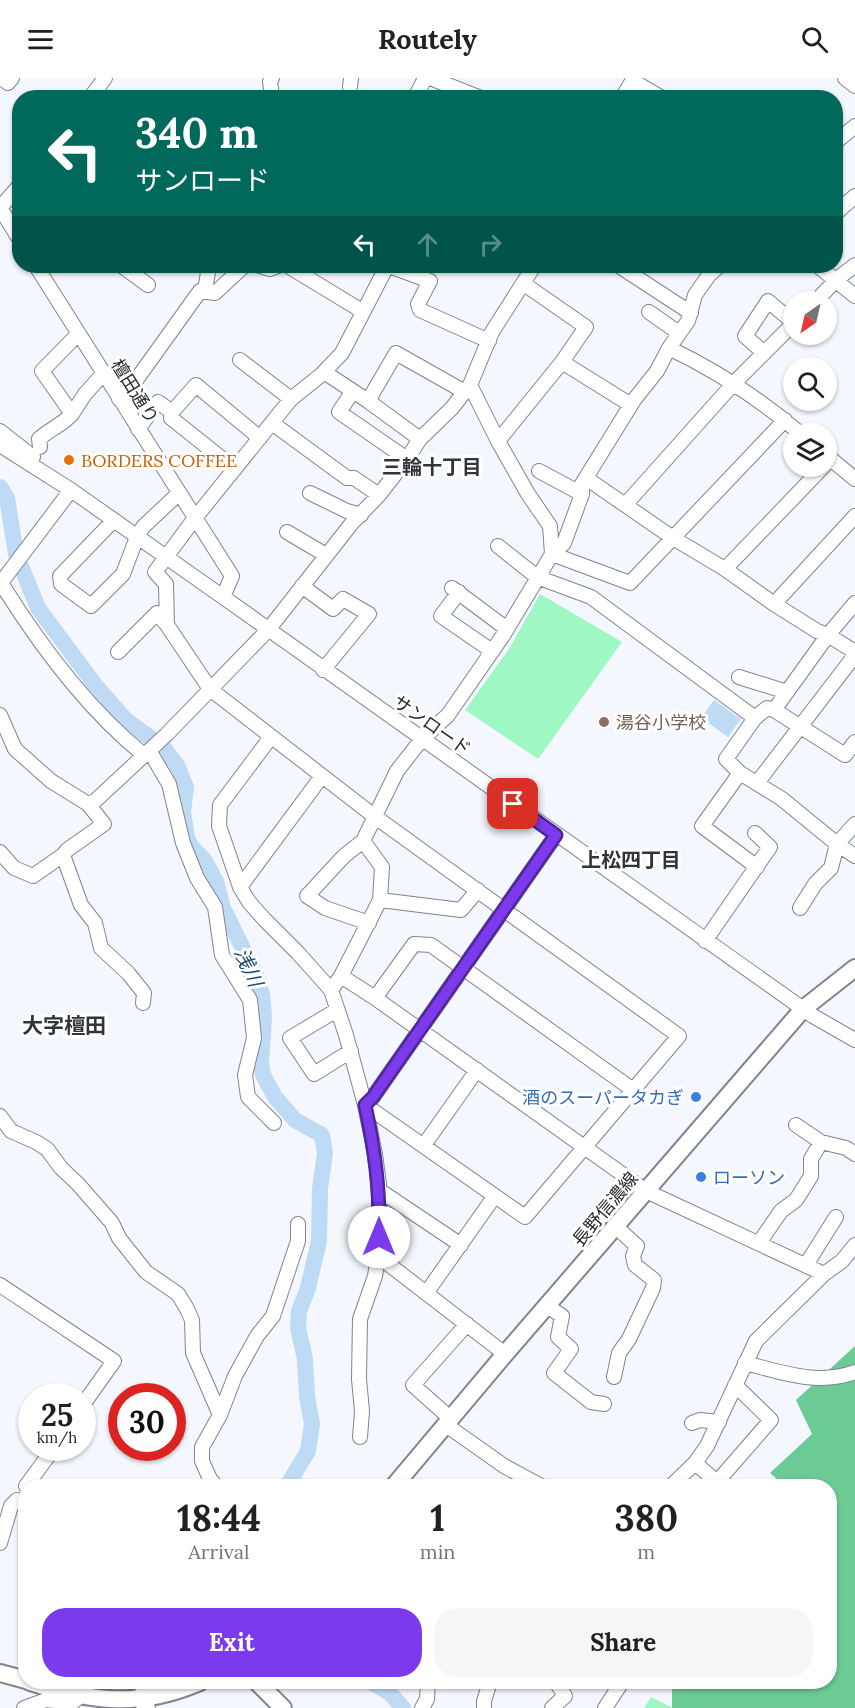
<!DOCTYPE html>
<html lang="en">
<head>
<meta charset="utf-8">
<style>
  :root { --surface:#fff; --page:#f6f6f6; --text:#202124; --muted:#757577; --accent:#7c3aed }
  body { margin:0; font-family:Lora,"Noto Sans JP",serif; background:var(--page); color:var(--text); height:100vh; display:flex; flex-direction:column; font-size:22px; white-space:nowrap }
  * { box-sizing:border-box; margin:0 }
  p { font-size:20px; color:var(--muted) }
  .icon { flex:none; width:33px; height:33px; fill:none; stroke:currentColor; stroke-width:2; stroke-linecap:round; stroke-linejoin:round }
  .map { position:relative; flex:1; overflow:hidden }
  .side { position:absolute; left:18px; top:1401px; width:819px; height:210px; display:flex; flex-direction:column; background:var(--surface); border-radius:24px; box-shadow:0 2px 4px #0004 }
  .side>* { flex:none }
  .hud { position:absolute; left:12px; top:12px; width:831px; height:183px; border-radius:24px; box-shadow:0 2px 4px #0004; background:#00695c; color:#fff; overflow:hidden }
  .needle { width:39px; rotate:214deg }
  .fabs { position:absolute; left:783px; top:213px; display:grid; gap:12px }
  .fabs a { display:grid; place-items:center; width:54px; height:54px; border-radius:50%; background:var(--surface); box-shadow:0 2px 4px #0004; font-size:30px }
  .speed { position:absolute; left:18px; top:1305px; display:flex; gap:12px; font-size:30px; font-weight:700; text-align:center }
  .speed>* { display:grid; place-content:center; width:78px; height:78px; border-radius:50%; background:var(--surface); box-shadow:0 2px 4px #0004; line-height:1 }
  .speed small { font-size:15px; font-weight:400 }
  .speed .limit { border:9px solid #d22; background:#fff; color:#111 }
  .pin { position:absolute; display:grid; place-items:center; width:51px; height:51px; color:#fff; margin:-26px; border-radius:12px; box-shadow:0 3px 9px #0006 }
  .me { position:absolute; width:66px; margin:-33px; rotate:0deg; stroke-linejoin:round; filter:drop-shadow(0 0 4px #0008) }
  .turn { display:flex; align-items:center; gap:21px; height:126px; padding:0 24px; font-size:27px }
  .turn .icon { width:78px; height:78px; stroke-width:2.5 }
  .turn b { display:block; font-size:42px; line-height:51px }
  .lanes { display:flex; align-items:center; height:57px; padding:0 24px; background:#0003; justify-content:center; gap:30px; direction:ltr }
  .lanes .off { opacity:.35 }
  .eta { display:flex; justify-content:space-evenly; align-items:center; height:102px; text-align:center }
  .eta b { font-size:36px; font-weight:800; line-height:42px }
  .button { display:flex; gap:12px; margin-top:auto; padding:12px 24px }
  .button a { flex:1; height:69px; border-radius:24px; background:var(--accent); color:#fff; font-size:24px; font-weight:800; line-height:69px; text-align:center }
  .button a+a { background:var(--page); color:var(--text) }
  header { display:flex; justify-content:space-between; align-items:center; height:78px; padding:0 24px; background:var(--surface); font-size:27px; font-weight:800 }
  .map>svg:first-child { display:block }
  .green { fill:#9ff7c3 }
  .forest { fill:#6cca95 }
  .water { fill:#bedaf4 }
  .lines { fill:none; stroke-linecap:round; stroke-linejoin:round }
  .river { stroke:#bedaf4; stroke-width:16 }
  .minor-casing { stroke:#81848e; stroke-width:16 }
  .major-casing { stroke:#81848e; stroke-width:20 }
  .minor { stroke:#fff; stroke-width:14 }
  .major { stroke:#fff; stroke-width:16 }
  .route-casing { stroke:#51269a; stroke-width:15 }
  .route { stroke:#7c3aed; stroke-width:10 }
  .food-dot { fill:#e8710a; stroke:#fff; stroke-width:2 }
  .education-dot { fill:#8d6e63; stroke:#fff; stroke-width:2 }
  .shop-dot { fill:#3f7fe0; stroke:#fff; stroke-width:2 }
  .labels { text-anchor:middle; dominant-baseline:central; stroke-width:6; stroke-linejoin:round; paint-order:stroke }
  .street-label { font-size:18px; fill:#27282c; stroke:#fff }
  .food-label { font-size:18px; fill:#c56008; stroke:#fff; text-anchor:start }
  .education-label { font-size:18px; fill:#785e54; stroke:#fff; text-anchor:start }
  .shop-label { font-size:18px; fill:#366cbe; stroke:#fff; text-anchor:end }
  .neighbourhood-label { font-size:20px; font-weight:bold; fill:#31343c; stroke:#fff }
  .water-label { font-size:20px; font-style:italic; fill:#184b75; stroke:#fff }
  .quarter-label { font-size:21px; font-weight:bold; fill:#31343c; stroke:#fff }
</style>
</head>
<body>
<header><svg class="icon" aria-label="menu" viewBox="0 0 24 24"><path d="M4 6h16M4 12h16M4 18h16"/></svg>Routely<svg class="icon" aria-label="search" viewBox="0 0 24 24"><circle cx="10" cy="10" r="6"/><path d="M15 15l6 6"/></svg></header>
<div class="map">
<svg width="855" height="1630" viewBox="0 0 855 1630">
  <rect width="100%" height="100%" fill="#f4f7fd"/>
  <path class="green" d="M540,516L622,564L538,681L465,632L509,571Z
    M651,1619L671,1629L672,1630H644Z"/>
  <path class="forest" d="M855,1268V1630H672V1610L677,1604H830V1408H785L770,1395L812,1356L796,1322Z"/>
  <path class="water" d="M714,622L741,641L728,659L701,640Z"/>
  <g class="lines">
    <path class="river" d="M0,409L7,420L16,476L38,530L96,608L126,642L164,670L177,687L186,709L183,734L187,760L191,768L205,783L216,803L223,830L256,897L262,916L264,939L261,985L263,997L275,1019L295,1042L322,1057L325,1075L320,1111L319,1163L308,1210L299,1233L298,1250L305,1281L307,1319L312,1346L308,1373L287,1408
      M371,1604L390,1615L403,1630"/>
    <defs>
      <path id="minor" d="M1,0L8,5L12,0
        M272,0L270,4L272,17L276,20
        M430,0L481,20
        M845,0L855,8
        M633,3L662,20
        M350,9L351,0
        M90,20L105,0
        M415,20L425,0
        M622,20L634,0
        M836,64L855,48
        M0,130L20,162
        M0,130L20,107
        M836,135L855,118
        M36,188L232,498L223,519
        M122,188L148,207
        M260,188L270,191L278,188
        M288,188L362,233
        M389,188L430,203L418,226L420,232L489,263
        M619,188L691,235
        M818,188L855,218
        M205,213L209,188
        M815,224L836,202L855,187
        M649,234L679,255
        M669,270C717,293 760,321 801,356
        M240,282L291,321
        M562,284L631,327
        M324,294L368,323L420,361
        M470,307L498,363L528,416L550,448L552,476
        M353,313L339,334L407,381
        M119,321L134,305L200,213L215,215L244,188
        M368,323L396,275L465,314
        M72,336L85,316L103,296
        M272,345L347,400H354L379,417
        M138,351L158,324L172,334
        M0,353L33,379
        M498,363L562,284L586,249L524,206
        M0,367L71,412L223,519L813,938L855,962
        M40,369L39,361C50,351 62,347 72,336L42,293L78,256
        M826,377L855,401
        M235,391L171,340L172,334L196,307L260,360
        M539,393L582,416
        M586,400L673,460L725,491L774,526L817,553L828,557L855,574
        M310,415L347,433L361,437
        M625,427L734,305L794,245L768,223L745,258L764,275
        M114,442L60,498L61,506L91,528L123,496L137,459L143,449L179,415
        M287,454L326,477
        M498,468L537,499L591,519L755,640
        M552,476L630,505L785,342
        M725,491L824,388
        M1,505C39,566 87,631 144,677
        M0,506L71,412
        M302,508L333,531L343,521L369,536L323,592
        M452,510L507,551
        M459,514L441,538L492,573
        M855,525L828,557L774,632L767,630L755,640L726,681L740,695L782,721L837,766L855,778
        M774,526L855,438
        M118,574L157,535L167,547
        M739,599L787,614
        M774,632L845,677L855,664
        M0,637L15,671L51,703L88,726L104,746L67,772L63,777L81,827L95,845L101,870L128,895L144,915L143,925
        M271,659L220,727L219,748L240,809L249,824L264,841L298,875L331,912L346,957L365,1027L375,1076L379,1106V1140L378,1178L375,1198L360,1241L359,1301L362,1333L360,1359
        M146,675L153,679L169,706L183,765L197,800L215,829L222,877L250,922L254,960L245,997L248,1019L274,1045
        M740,695L702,748L757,789
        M757,705L855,577
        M88,726L95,723L167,656L268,552L352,445L379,417L407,381L420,361L452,330L470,307L492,254L534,188
        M363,763L344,778L307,818L325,830L369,845
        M0,774L14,790L33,798L63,777
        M240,809L322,698
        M380,822L461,832L478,812
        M800,830L815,806L831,790L837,766L855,746
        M705,863L770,769L755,755
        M341,898L375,920L646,1113L824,1196
        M331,912L341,898L380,822L382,789L363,763L397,693L422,661L448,637L504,556L552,476L564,465L582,416V406L634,322L657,293L669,270L688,243L695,217L709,197L719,188
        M375,920L414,866L431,867L633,1012
        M337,932L290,960L314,996L351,973
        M365,1027L525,1139L679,958L374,738L210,611L167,547L166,506L155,494L195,440L291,321L321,297L342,275L387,188
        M365,1027L373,1019L556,757
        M0,1038L11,1053L36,1064L47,1071L61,1090L78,1106L112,1145L119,1160L146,1194L178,1216L186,1229L192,1242L193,1275L220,1337
        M796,1047L821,1064L846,1070L855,1076
        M424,1067L477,992
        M379,1112L461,1167
        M759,1165L781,1133L796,1122L811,1098V1081L821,1064
        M378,1178L505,1276
        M806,1187L836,1139
        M0,1207L114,1283L82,1328
        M427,1214L494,1119
        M547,1228L562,1238L558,1259L571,1271L554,1295L591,1324L604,1326
        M745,1285C781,1294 818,1308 855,1294
        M614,1299L619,1275L629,1261L653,1210L654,1202L635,1187L633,1178L637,1168L616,1149
        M451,1341L413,1307L467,1246
        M692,1345L700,1342L719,1344
        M446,1347L504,1388L541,1408
        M695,1385L717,1404L771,1342L735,1307
        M26,1408L54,1370
        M216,1408L210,1401L202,1383V1369L220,1337L235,1298L257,1258L273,1238L298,1163V1146
        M671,1408L695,1385L707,1368L756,1263L824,1196L842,1183L855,1167
        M0,1465L11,1428L17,1422L26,1428
        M24,1630L46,1622L72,1625L79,1619
        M148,1630L142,1625L140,1618L150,1604
        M422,1630L427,1621L428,1604
        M484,1630V1623L490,1604
        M552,1630L565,1618L556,1604
        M605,1630L622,1604"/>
      <path id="major" d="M394,1408L505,1276L803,931L855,890
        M0,1595L26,1602
        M30,1604C92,1624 140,1630 200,1604
        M257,1604L283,1630"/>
    </defs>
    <use href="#minor" class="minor-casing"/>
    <use href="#major" class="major-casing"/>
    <use href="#minor" class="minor"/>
    <use href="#major" class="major"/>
  </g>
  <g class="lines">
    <defs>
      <path id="route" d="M379,1159C380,1111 375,1073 365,1027L373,1019L556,757L513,726"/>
    </defs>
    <use href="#route" class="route-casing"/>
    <use href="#route" class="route"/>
  </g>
  <circle class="food-dot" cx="69" cy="382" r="6"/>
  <circle class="education-dot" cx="604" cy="644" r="6"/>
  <g class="shop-dot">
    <circle cx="696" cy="1019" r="6"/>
    <circle cx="701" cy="1099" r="6"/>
  </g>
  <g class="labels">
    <g class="street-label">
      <text transform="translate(135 313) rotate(58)">檀田通り</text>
      <text transform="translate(432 647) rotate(35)">サンロード</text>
      <text transform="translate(605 1131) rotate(-50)">長野信濃線</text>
    </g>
    <g class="food-label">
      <text x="81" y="382">BORDERS COFFEE</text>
    </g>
    <g class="education-label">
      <text x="616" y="644">湯谷小学校</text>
    </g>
    <g class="shop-label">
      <text x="684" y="1019">酒のスーパータカぎ</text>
      <text x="713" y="1099" text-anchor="start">ローソン</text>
    </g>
    <g class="neighbourhood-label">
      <text x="432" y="388">三輪十丁目</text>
      <text x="631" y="781">上松四丁目</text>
    </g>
    <g class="water-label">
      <text transform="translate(249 889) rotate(66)">浅川</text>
    </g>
    <g class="quarter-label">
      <text x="64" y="947">大字檀田</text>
    </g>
  </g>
</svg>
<div class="fabs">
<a><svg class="needle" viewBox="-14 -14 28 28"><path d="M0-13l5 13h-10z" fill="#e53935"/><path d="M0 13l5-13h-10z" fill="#757577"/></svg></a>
<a><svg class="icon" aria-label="search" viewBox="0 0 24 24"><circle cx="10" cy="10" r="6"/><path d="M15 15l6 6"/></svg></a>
<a><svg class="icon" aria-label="layers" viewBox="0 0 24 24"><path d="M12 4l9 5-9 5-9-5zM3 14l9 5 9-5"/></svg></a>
</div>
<div class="speed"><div>25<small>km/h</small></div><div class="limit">30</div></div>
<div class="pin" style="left:513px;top:726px;background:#d93025"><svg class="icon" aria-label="arrive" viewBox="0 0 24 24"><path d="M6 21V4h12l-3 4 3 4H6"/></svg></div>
<svg class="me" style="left:379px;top:1159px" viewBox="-20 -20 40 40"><circle r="19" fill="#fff"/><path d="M0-13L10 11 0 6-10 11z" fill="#7c3aed"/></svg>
<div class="hud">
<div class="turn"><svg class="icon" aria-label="left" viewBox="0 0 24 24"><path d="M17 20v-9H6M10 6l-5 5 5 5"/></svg><div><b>340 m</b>サンロード</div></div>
<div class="lanes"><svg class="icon" aria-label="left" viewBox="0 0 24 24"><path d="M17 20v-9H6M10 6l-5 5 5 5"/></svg><svg class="icon off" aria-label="ahead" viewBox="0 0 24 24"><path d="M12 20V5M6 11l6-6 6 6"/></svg><svg class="icon off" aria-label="right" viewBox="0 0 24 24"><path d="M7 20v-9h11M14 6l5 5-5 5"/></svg></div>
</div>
<section class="side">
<div class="eta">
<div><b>18:44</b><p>Arrival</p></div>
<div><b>1</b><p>min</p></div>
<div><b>380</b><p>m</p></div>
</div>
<div class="button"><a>Exit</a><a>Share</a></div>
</section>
</div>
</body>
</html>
